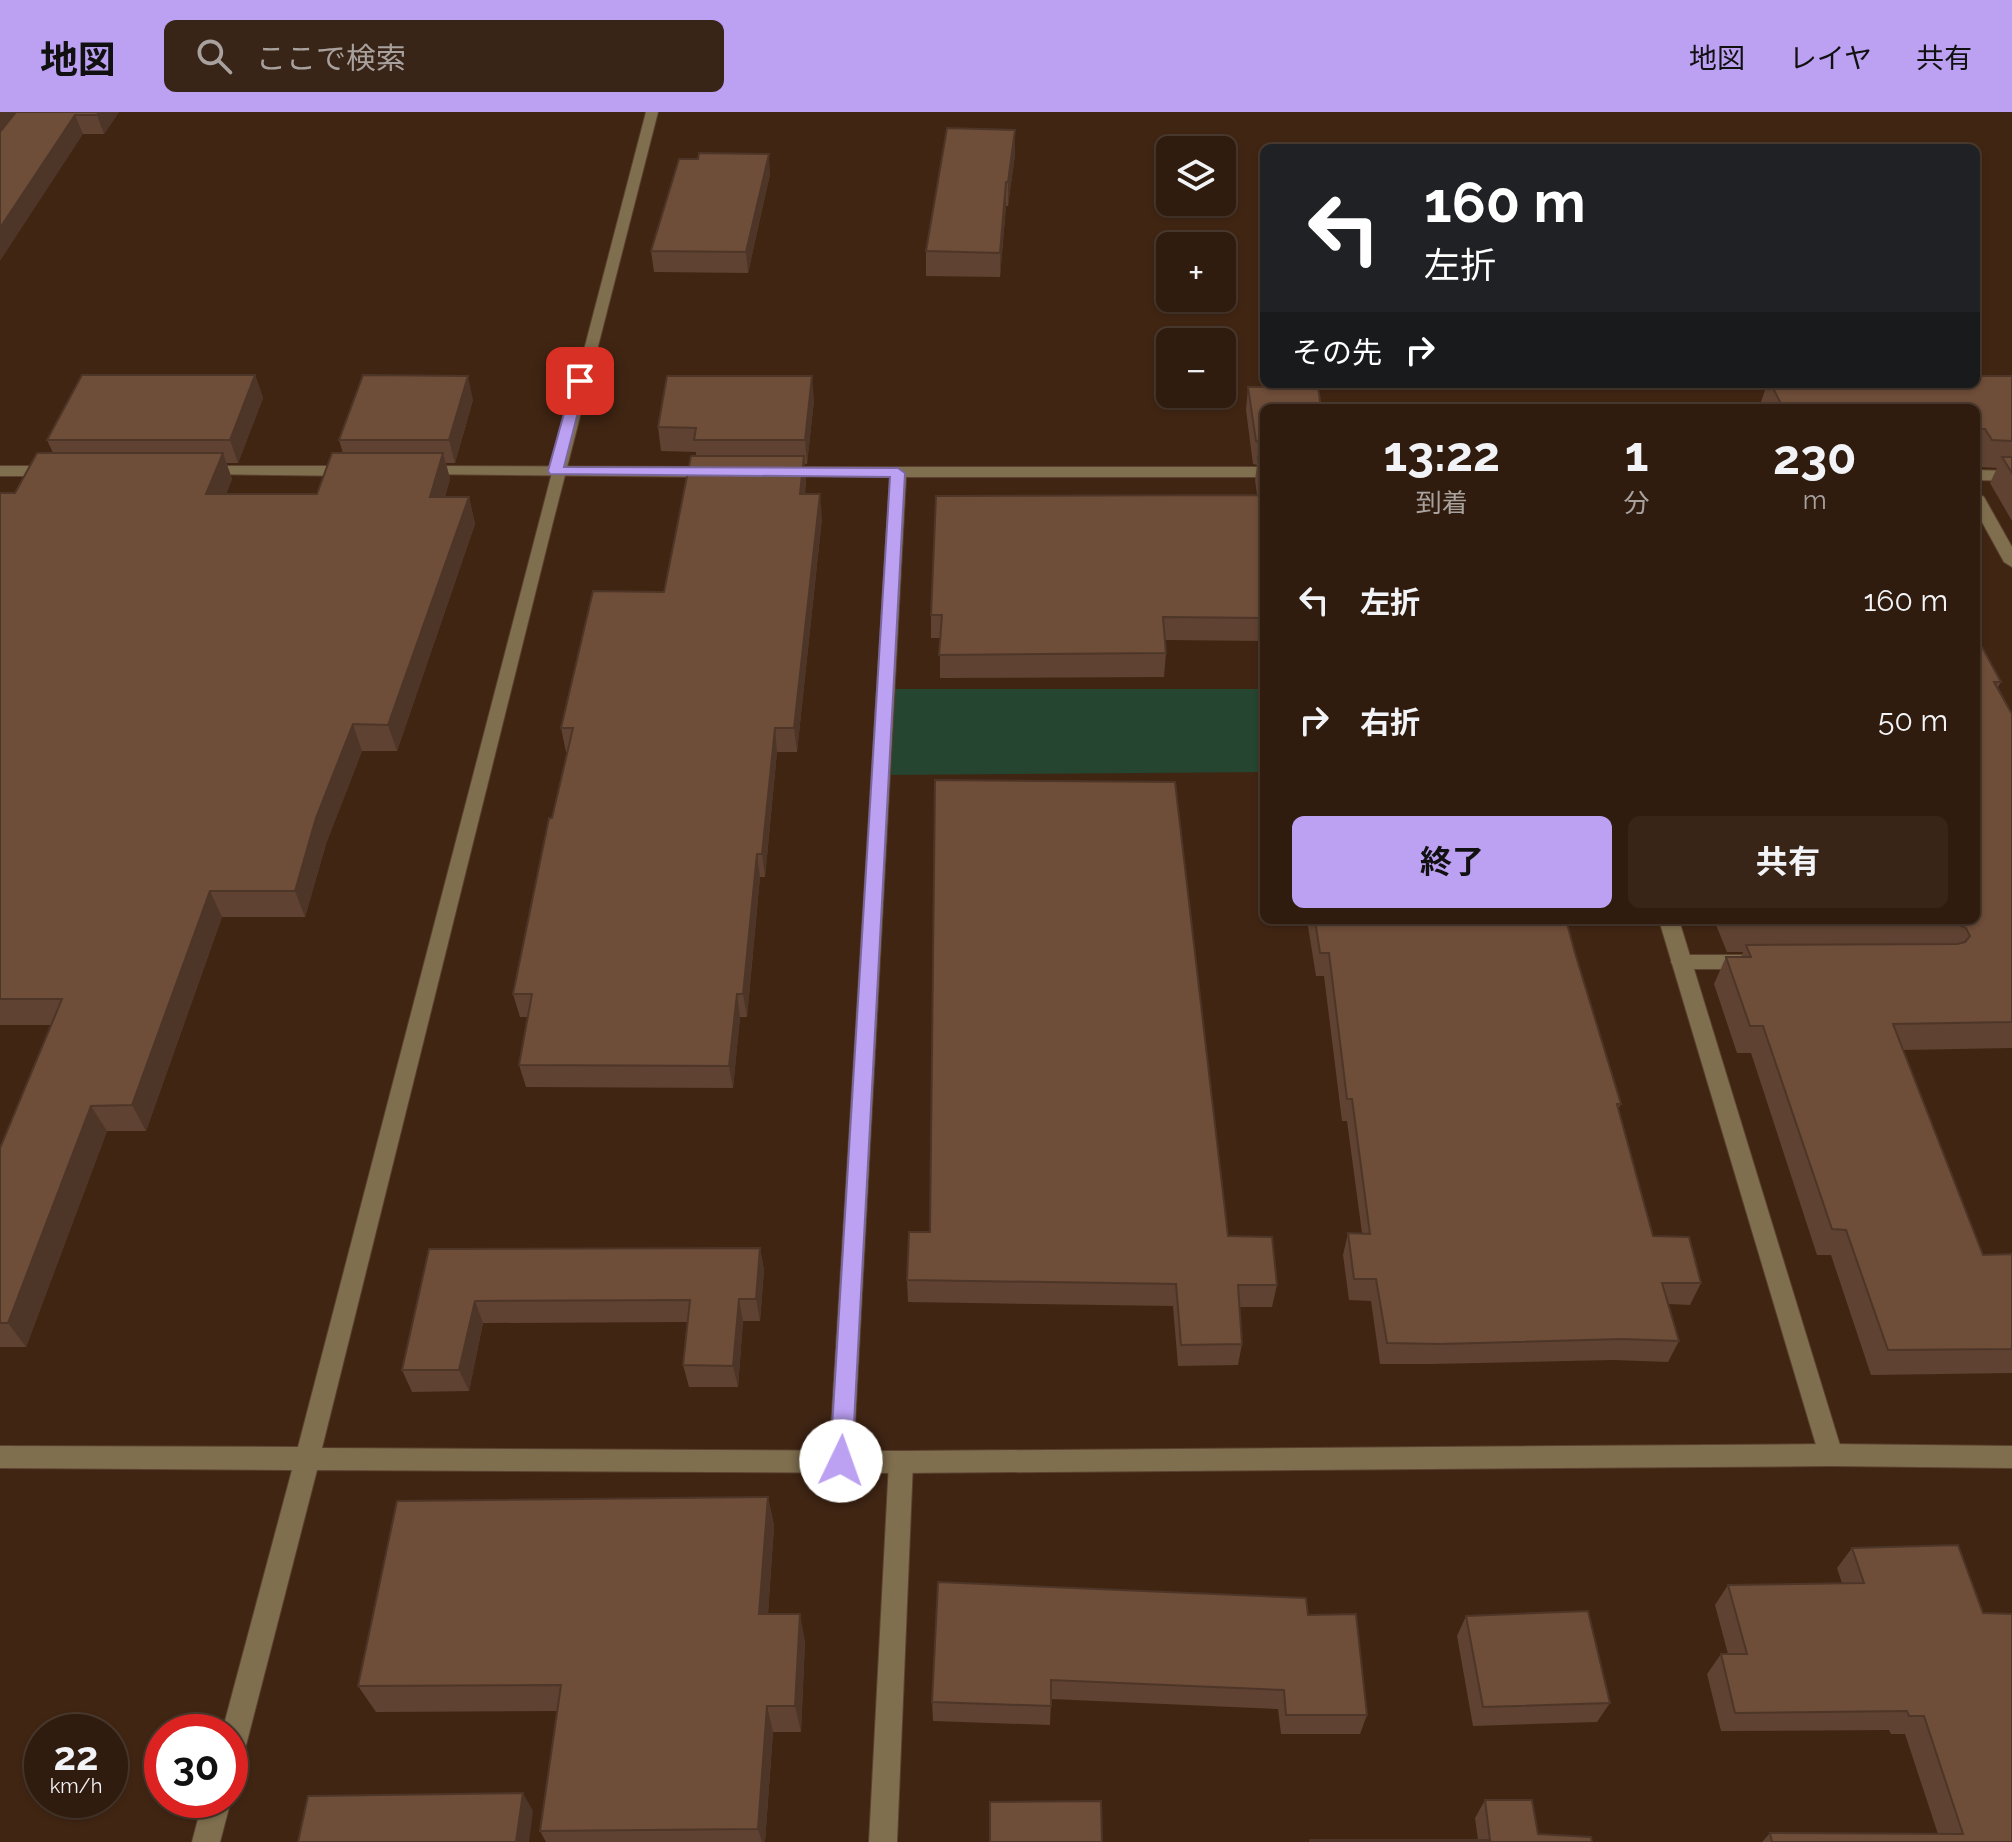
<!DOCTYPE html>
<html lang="ja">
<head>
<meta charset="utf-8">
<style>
  :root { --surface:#301c0e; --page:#382517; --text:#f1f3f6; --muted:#a8a19e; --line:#4b3a2e; --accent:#bca0f2 }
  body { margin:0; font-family:Raleway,"Noto Sans JP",sans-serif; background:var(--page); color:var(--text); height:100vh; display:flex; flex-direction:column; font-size:30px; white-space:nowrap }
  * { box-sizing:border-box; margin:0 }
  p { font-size:26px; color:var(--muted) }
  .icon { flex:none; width:44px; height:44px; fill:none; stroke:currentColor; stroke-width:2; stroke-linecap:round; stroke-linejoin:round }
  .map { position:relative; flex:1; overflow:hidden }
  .details { position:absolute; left:1260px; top:292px; width:720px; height:520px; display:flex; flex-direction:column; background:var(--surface); border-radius:12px; box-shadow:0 2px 6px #0004,0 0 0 2px var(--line) }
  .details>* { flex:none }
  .guide { position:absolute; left:1260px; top:32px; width:720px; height:244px; border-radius:12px; box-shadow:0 2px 6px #0004,0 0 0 2px var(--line); background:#202124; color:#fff; overflow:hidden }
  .fabs { position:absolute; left:1156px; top:24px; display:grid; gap:16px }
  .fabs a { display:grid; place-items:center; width:80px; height:80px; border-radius:12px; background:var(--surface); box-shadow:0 2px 6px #0004,0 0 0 2px var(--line); font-size:40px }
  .speed { position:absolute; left:24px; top:1602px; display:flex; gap:16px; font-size:40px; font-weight:700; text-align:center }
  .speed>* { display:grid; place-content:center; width:104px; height:104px; border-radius:50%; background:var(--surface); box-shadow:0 2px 6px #0004,0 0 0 2px var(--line); line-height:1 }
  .speed small { font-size:20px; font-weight:400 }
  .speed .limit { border:12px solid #d22; background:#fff; color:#111 }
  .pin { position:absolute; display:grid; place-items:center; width:68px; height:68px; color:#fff; margin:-34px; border-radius:16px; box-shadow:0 4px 12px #0006 }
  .me { position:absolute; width:88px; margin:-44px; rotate:3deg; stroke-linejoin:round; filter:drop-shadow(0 0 6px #0008) }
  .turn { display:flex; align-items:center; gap:28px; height:168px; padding:0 32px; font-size:36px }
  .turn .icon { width:104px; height:104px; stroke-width:2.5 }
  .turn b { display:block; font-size:56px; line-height:68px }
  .then { display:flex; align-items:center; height:76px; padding:0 32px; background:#0003; gap:16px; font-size:30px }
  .eta { display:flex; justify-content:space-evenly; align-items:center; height:136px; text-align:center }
  .eta b { font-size:48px; font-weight:700; line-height:56px }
  .action { display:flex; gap:16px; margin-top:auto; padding:16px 32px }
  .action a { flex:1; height:92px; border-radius:12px; background:var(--accent); color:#111; font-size:32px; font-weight:700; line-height:92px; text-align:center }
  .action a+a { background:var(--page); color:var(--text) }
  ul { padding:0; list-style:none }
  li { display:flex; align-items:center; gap:24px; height:120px; padding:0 32px }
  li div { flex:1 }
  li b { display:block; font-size:30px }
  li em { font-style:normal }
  header { display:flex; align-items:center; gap:48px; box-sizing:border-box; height:112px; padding:0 40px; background:var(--accent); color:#111 }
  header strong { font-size:38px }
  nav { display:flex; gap:44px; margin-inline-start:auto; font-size:28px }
  .search { width:560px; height:72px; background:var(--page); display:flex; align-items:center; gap:20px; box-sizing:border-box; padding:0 28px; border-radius:12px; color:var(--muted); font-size:30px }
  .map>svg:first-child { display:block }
  .green { fill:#254530 }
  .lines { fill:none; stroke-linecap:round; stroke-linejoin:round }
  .service-casing { stroke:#5b4130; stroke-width:2 }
  .minor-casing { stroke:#5b4130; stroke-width:2 }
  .tertiary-casing { stroke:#5b4130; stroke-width:2 }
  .service { fill:#7f6f4e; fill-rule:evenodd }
  .minor { fill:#7f6f4e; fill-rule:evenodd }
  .tertiary { fill:#7f6f4e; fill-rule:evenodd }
  .wall { fill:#5f4231 }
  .shaded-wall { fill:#4d3628 }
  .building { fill:#6e4d39; stroke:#4d3628; stroke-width:2 }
  .route { fill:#bca0f2; stroke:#7a689d; stroke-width:2 }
</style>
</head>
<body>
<header>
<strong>地図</strong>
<div class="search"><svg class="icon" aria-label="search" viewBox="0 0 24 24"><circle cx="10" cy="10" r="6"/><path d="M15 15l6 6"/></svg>ここで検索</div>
<nav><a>地図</a><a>レイヤ</a><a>共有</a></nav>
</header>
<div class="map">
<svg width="2012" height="1730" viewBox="0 0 2012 1730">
  <rect width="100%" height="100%" fill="#402513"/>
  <path class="green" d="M885,577H1264V660L880,663Z"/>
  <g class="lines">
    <defs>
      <path id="service" d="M1681,843H1750L1757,845L1760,850L1757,855L1750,857H1681L1674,855L1671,850L1674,845Z"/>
      <path id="minor" d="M0,354H52L60,359L52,364H0Z
        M204,354H352L360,359L352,364L199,362L196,359Z
        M420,354L712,355L720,360L712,365L415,362V356Z
        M780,355H1264V365H906L853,1349L850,1357L841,1360L832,1357L829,1349L890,365L775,363V357Z
        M1976,358L2012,359V369L1976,368Z
        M1976,380L1984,385L2012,435V455L2004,450L1976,399Z
        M1659,808H1679L1843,1343L1840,1351L1831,1354L1822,1351L1819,1343Z
        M901,1339L910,1342L913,1350L897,1730H869L889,1350L892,1342Z"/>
      <path id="tertiary" d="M646,0H658L553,410L322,1336L901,1339L1831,1332L2012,1334V1356L1831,1354L901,1361L317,1358L244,1641L240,1651L230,1655V1620H222L292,1358L0,1356V1334L298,1335Z
        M230,1686L231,1688L220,1730H192L203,1688Z"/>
    </defs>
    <use href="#service" class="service-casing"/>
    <use href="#minor" class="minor-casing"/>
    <use href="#tertiary" class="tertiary-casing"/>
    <use href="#service" class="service"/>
    <use href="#minor" class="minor"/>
    <use href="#tertiary" class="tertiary"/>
  </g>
  <path class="wall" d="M0,0H119L104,22H83Z
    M1015,18V42L1008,94H1006L1000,165L926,164V139Z
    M770,62L748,161L654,160L651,139Z
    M255,263L263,286L238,351H226L232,367L226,382H317L343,341L339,328L473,288L455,351H446L450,367L445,385H469L475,412L397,639H362L326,732L305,805H222L146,1019H107L26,1235H0V1036L51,913H0V381H15L53,341L47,328Z
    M2012,264V409L1990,371L1997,356L1980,355L1976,348V296H1761L1760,293L1767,272H1976Z
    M1248,275L1264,296V529L1165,528L1166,541L1164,565L940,566V526H931V503L1257,383L1255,368L1257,353L1253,352L1246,298Z
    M814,288L807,352H805L806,367L805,382L822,406L797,640H777L765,765H760L747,905H740L733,976L526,975L519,953L528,905H520L513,882L568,640H566L561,616L664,480L696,344V340L661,339L658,315Z
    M1976,524L2001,570L1998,575L2012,602V936L1903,938L1983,1143L2012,1142V1261L1871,1263L1831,1143H1817L1751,941H1737L1714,872L1726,845H1741L1743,840H1727L1714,808H1976Z
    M1307,808H1566L1575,841L1621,992L1618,997L1653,1124L1701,1171L1690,1193L1668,1192L1679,1229L1668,1250L1613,1248L1433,1252H1380L1371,1189L1349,1188L1343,1143L1348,1121H1362L1347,1009H1342L1324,864H1316Z
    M1228,1124L1277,1173L1272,1195H1239L1242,1232L1238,1253L1178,1254L1173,1194L908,1190L907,1168Z
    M760,1136L764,1158L760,1209H743L738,1275H689L683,1253L687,1210L483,1211L469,1279L412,1280L402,1258L429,1137Z
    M768,1385L774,1414L768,1502L805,1529L801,1620H773L765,1730H546L540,1719L557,1599L376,1600L358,1574Z
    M1852,1436L2012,1730H1762L1770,1721L1938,1722L1905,1622H1891L1889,1618L1721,1619L1707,1562L1721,1542H1728L1715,1493L1728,1473L1842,1471L1837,1456Z
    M1308,1503L1367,1603L1360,1622H1281L1278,1597L1051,1587L1050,1613L933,1609L932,1590Z
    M1466,1504L1610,1591L1597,1610L1473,1614L1457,1524Z
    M1485,1688L1538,1722L1592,1730H1309L1310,1728H1478L1475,1706Z"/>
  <path class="shaded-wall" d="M0,0H18L0,24Z
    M99,0H119L104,22L97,3Z
    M75,3L83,22L0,149V116Z
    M1015,18V42L1008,94V70Z
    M769,42L770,62L748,161L746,140Z
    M1006,70V94L1000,165V141Z
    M255,263L263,286L238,351L230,328Z
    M468,264L473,288L455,351L449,328Z
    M812,264L814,288L807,352L805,328Z
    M223,341L232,367L216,408L206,382Z
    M443,341L450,367L437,411L430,385Z
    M804,344L806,367L802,405L800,382Z
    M820,382L822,406L797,640L794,616Z
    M469,385L475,412L397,639L388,613Z
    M353,612L362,639L326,732L305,805L295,779L316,706Z
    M775,616L777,640L765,765L762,742Z
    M757,742L760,765L747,905L743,882Z
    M210,779L222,805L146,1019L132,993Z
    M737,882L740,905L733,976L729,954Z
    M91,994L107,1019L26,1235L8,1211Z
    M760,1136L764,1158L760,1209L756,1187Z
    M739,1187L743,1209L738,1275L733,1254Z
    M475,1189L483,1211L469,1279L459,1258Z
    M768,1385L774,1414L766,1529L759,1502Z
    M800,1502L805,1529L801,1620L795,1594Z
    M767,1594L773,1620L765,1730H762L758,1717Z
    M523,1681L533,1699L529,1730H516Z"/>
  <path class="building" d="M16,0H99L97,3H75L0,116V20Z
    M947,16L1015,18L1008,70H1006L1000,141L926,139Z
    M699,41L769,42L746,140L651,139L679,47H698Z
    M82,263H255L230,328H47Z
    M363,263L468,264L449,328H339Z
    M667,264H812L805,328H694L696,316L658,315Z
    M1976,264H2012V329L1992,328L1985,317H1976V296H1783L1771,272H1976Z
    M1248,275H1318L1321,296H1264V331L1256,329Z
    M37,341H223L206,382H317L332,341H443L430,385H469L388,613L353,612L316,706L295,779H210L132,993L91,994L8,1211H0V1036L62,887H0V381H15Z
    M691,344H804L800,382H820L794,616H775L762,742H757L743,882H737L729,954L519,953L532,882H513L549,706H552L573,616H561L593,479L664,480Z
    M1258,345H1264V506L1163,505L1166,541L939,543L942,503H931L936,384L1263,383Z
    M2002,345H2012V361Z
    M1976,524L2001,570H1994L2012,602V910L1893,912L1983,1143L2012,1142V1237L1888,1238L1846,1118L1832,1117L1763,914H1750L1726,845H1751L1746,833L1957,832L1965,830L1970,824L1966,816L1957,812L1738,813L1736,808H1976Z
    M935,668L1175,670L1228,1124L1272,1125L1277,1173H1238L1242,1232L1181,1233L1176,1172L907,1168L909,1120H930Z
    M1315,808H1566L1575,841L1621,992H1617L1653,1124L1689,1125L1701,1171H1662L1679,1229L1622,1227L1440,1232L1387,1231L1376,1167H1354L1348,1121L1370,1122L1352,987H1347L1329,841H1320Z
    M760,1136L756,1187H739L733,1254L683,1253L690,1188L475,1189L459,1258H402L429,1137Z
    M768,1385L759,1502H800L795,1594H767L758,1717L540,1719L561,1573L358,1574L397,1389Z
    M1958,1433L1983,1501L2012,1502V1730H1772L1770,1721L1963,1722L1924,1604H1909L1907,1599L1735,1601L1721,1542H1747L1728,1473L1864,1471L1852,1436Z
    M938,1470L1306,1486L1308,1503L1356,1502L1367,1603H1286L1284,1578L1051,1568V1594L932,1590Z
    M1588,1499L1610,1591L1483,1595L1466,1504Z
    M523,1681L516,1730H298L308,1684Z
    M1485,1688H1532L1538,1722L1591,1725L1592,1730H1310V1728H1490Z
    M1101,1689L1102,1730H990V1690Z"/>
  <path class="route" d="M580,265L586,269L564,355L898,356L905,361L852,1349L849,1356L841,1359L833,1356L830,1349L890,365L550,362L548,359L573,269Z"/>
</svg>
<div class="fabs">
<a><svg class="icon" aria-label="layers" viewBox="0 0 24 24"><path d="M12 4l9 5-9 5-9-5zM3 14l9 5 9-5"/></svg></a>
<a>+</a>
<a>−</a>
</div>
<div class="speed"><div>22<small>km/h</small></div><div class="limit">30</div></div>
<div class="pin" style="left:580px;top:269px;background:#d93025"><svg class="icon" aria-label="arrive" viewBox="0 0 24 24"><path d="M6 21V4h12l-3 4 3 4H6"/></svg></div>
<svg class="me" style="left:841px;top:1349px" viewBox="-20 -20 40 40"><circle r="19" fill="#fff"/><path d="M0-13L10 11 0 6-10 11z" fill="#bca0f2"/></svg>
<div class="guide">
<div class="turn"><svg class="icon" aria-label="left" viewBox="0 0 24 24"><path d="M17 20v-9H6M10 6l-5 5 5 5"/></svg><div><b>160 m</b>左折</div></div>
<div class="then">その先<svg class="icon" aria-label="right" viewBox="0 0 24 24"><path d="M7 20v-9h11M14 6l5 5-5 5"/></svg></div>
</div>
<section class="details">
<div class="eta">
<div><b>13:22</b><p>到着</p></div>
<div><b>1</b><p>分</p></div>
<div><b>230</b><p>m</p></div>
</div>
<ul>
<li><svg class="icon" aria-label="left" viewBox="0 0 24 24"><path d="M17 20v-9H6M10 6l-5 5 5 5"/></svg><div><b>左折</b></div><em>160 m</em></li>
<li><svg class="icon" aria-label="right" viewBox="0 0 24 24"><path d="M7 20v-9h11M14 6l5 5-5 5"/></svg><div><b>右折</b></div><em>50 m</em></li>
</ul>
<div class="action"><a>終了</a><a>共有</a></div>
</section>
</div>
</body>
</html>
